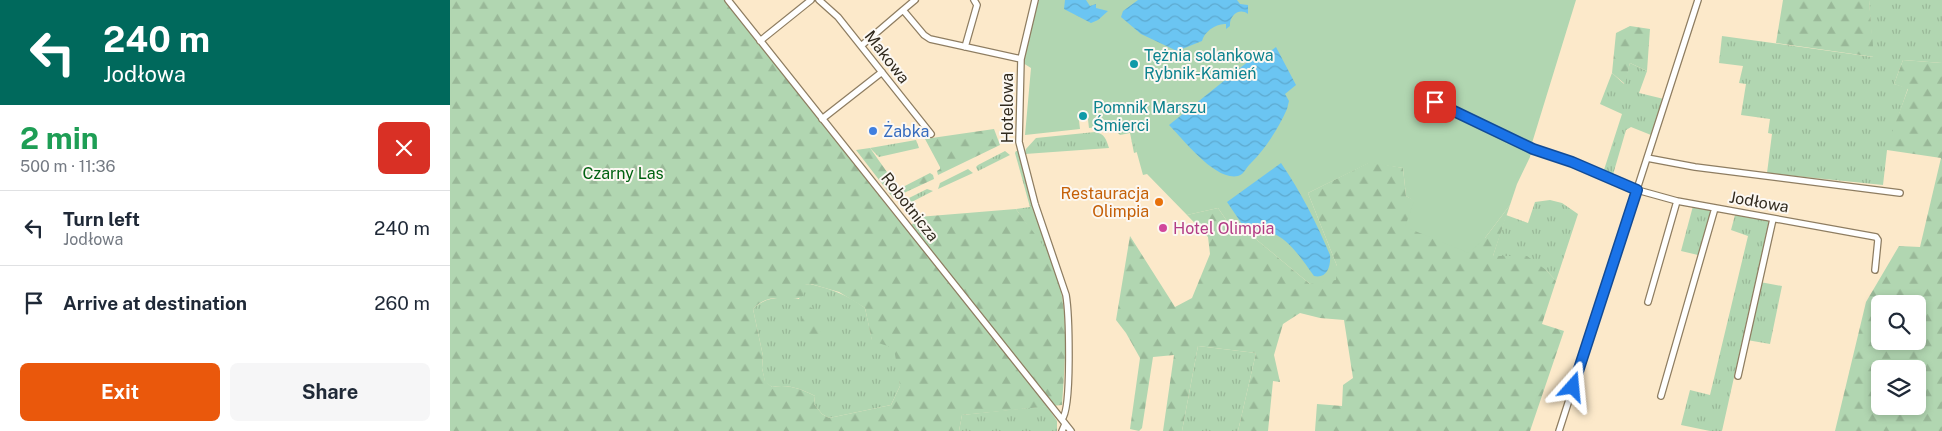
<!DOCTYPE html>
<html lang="en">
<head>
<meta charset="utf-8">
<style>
  :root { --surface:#fff; --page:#f6f6f7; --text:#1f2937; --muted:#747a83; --line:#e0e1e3; --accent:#ea580c }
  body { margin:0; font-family:"Public Sans",sans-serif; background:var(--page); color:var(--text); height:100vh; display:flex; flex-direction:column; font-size:19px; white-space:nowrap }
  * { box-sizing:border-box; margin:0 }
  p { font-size:16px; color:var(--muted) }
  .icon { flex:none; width:28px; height:28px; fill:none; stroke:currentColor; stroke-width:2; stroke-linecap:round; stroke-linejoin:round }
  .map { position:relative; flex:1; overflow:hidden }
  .details { display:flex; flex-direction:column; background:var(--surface); width:450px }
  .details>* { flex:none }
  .banner { background:#00695c; color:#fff; overflow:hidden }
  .buttons { position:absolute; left:1421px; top:295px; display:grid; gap:10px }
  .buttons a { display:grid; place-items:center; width:55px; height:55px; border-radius:8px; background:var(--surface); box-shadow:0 2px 8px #0003; font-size:25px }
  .pin { position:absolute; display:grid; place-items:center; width:42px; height:42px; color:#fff; margin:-21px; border-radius:10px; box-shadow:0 2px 8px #0006 }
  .me { position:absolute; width:55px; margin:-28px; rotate:18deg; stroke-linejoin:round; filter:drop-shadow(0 0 4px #0008) }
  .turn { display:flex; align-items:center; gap:18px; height:105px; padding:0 20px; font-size:22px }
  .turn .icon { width:65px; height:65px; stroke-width:2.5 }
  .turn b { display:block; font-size:35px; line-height:42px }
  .round { display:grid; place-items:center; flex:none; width:52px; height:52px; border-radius:8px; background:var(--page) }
  .head { display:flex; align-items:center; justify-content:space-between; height:85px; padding:0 20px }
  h1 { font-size:30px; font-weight:700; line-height:38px; color:#1e9e55 }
  .button { display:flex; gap:10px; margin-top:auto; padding:10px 20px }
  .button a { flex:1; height:58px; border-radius:8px; background:var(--accent); color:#fff; font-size:20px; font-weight:700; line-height:58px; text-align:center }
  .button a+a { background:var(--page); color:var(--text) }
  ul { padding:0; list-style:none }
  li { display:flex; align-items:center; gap:15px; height:75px; padding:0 20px; border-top:1px solid var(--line) }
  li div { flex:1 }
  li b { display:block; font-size:19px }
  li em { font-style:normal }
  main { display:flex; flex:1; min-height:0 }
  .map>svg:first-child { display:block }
  .grass { fill:url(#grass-tufts) }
  .forest { fill:url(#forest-firs); fill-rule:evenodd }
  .green { fill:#b1d6b1 }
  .water { fill:url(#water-waves) }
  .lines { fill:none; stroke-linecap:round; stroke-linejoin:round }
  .minor-casing { stroke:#8e7d61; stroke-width:8 }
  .minor { stroke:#fff; stroke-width:5.5 }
  .route-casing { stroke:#114b97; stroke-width:12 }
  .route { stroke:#1a73e8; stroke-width:9 }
  .culture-dot { fill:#0f9aa8; stroke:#fcf8f2; stroke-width:2 }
  .shop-dot { fill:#3f7fe0; stroke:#fcf8f2; stroke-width:2 }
  .food-dot { fill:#e8710a; stroke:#fcf8f2; stroke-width:2 }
  .hotel-dot { fill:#d1479c; stroke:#fcf8f2; stroke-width:2 }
  .labels { text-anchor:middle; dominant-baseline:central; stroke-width:4; stroke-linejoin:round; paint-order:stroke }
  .culture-label { font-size:16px; fill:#0d838f; stroke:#fcf8f2; text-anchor:start }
  .street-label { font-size:16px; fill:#312a1e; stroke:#fcf8f2 }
  .shop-label { font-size:16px; fill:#366cbe; stroke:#fcf8f2; text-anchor:start }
  .park-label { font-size:16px; fill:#006111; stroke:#fcf8f2 }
  .food-label { font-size:16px; fill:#c56008; stroke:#fcf8f2; text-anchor:end }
  .hotel-label { font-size:16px; fill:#b23c85; stroke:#fcf8f2; text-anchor:start }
</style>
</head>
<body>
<main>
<section class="details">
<div class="banner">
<div class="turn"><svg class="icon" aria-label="left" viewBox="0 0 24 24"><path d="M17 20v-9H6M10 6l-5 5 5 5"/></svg><div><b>240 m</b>Jodłowa</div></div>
</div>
<div class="head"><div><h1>2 min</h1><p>500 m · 11:36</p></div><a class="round" style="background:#d93025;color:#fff"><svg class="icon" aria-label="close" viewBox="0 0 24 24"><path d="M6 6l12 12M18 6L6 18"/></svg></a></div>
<ul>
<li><svg class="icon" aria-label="left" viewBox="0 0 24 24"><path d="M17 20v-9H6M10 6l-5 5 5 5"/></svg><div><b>Turn left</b><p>Jodłowa</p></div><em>240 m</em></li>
<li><svg class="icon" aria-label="arrive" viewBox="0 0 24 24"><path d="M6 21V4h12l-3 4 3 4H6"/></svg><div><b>Arrive at destination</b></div><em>260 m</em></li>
</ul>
<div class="button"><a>Exit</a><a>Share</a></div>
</section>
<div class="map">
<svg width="1492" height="431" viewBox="0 0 1492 431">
  <defs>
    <pattern id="grass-tufts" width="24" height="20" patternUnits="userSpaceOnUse" patternTransform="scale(1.25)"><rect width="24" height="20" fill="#b1d6b1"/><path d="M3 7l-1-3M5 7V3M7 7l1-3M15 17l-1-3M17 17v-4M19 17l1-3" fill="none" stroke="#99b898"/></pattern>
    <pattern id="forest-firs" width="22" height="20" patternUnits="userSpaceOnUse" patternTransform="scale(1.25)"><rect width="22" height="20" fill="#b1d6b1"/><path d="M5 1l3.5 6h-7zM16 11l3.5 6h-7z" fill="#99b898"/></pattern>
    <pattern id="water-waves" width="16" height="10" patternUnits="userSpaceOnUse" patternTransform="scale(1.25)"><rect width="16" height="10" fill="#6bc5f2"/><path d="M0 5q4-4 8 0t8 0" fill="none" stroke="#5da9cf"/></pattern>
  </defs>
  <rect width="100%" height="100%" fill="#fce9ca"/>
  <path class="grass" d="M1419,0H1492V63L1453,60L1444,84L1458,88L1437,150L1433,185L1317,173L1322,134L1318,133L1320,119L1291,115L1296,84L1289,83L1293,66L1269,63L1272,36L1423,57Z
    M1180,63L1197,71L1189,93L1214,99L1201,135L1181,127L1176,130L1162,178L1153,173L1172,114L1150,104L1162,73L1174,84Z
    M681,128L687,152L684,153L680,133L670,135L668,133L670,130Z
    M645,132C655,134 656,139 659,148L575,154L576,149L586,138Z
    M466,140L469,148L429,157L420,148Z
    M555,151L560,155L528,171L526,167L528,165Z
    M566,151H569L601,259L566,209L580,207L565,153Z
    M518,169L523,173L488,189L490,183Z
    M477,189L483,191L452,207L453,201Z
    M1100,200L1112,203L1128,214L1106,281L1096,270L1043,256L1056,215L1078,223L1085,202Z
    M1243,206L1262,209L1248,255L1231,251Z
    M1285,215L1319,221L1272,431H1260L1231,425L1240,390L1260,395L1298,236L1281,230Z
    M1310,282L1332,286L1320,344L1297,340Z
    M360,284C381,289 398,295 415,308L422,340L447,346L450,386L441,405L379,418L372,414L364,404L365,396C350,389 339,384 322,387L315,382L312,368L313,356L303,309C316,296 331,297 349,299L354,285Z
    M748,346L806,353L788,431H732Z
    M597,406L607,421V431H509L512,415Z"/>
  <path class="forest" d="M0,0H275L449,221L461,226L468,217L566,209C577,225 593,242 601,260C621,301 615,360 612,405L512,415L509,431H0ZM361,284L389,292L415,308L422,341L444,348L450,386L441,405L379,418L372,414L364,404L365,396C350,389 339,384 322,387L315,381L312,368L313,356L303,309C323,288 340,305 353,296L355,285Z
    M1333,0H1419L1424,57L1326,43Z
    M1180,26L1200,29L1197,71L1180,63L1175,84L1162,73L1166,33Z
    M1453,60L1492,63V431H1385L1416,302L1449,246L1470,247L1491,158L1437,150L1435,151L1458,89L1444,84ZM1430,304H1468V341H1430ZM1430,369H1468V406H1430Z
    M544,129L550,145L488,175L487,171L490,169V167L475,139Z
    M420,148L449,189L480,173L483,175L484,179L443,198L406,150Z
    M920,162L953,168L956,196L1035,238L1060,205L1043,256H1077L1096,270L1106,281L1092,324L1114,331L1080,431H865L867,404L892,406L893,385L903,378L894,320L870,318L850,313L833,324L824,355L830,382L823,381L818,431H788L806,353L748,346L732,431H713L724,355L703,357L692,428L689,431L680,429L690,358L676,333L666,320L680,236L725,307L742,298L760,254L758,237L737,215L768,208L781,227L790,226L860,284L887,266L858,193Z
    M360,307C373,314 373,322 370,336L364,340L349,327L356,309Z"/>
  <path class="green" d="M589,0H1126L1082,143L1080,157L1067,184L1060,205L1035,238L1019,253L955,227L964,201L956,196L953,168L919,163L858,193L887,266L886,280L860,284L790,226L781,227L768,208L737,215L697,174L693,175L679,124L639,128L637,111L628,112L630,129L575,135L581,68L573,63L584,14Z"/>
  <path class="water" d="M615,0H636L640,6L646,4V8L658,11L648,20L641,23L614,9Z
    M688,0H787L790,4L798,5V14C789,7 779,16 780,26L776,29V24C766,23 754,32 752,41L727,51L691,34L671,17L673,11Z
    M826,47L846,85L835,94L839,101L837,109C828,129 816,148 801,163C796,167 795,174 788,176C765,181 734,140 719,125L805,56L809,60Z
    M831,163C851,192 866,222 880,255C881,266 877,279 864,276C845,250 832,226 796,230L777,202Z"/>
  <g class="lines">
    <defs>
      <path id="minor" d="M278,0L621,431
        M369,0L388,17L481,134
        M465,0L453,10L474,35L480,39L571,59
        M585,0L571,59L569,142L585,204L616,295C619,313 622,409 612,419
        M310,41L361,0
        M411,46L453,10
        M515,47L527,5L524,0
        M969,94L1083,149L1121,162L1180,188L1227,201L1426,237L1428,240L1425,270
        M372,119L432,72
        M1197,158L1245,167L1450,193
        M1198,302L1227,201
        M1288,376L1323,219
        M1211,396L1265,208
        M612,431L615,424
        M1109,431L1248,0"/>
    </defs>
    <use href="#minor" class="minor-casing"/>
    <use href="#minor" class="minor"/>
  </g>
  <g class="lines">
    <defs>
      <path id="route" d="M985,102L1083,149L1122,162L1187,190L1123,387"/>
    </defs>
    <use href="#route" class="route-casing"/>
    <use href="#route" class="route"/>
  </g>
  <g class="culture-dot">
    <circle cx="684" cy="64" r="5"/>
    <circle cx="633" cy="116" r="5"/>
  </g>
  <circle class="shop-dot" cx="423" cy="131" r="5"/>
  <circle class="food-dot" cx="709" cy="202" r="5"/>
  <circle class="hotel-dot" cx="713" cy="228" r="5"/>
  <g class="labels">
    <g class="culture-label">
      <text x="694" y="55">Tężnia solankowa<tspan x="694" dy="18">Rybnik-Kamień</tspan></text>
      <text x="643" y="107">Pomnik Marszu<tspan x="643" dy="18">Śmierci</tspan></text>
    </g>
    <g class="street-label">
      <text transform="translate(437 57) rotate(52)">Makowa</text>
      <text transform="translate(557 108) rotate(-90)">Hotelowa</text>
      <text transform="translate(1309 202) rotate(10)">Jodłowa</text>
      <text transform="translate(460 207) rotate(52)">Robotnicza</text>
    </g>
    <g class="shop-label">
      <text x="433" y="131">Żabka</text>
    </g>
    <g class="park-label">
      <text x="173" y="173">Czarny Las</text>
    </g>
    <g class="food-label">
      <text x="699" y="193">Restauracja<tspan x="699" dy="18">Olimpia</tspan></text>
    </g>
    <g class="hotel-label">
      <text x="723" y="228">Hotel Olimpia</text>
    </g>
  </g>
</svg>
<div class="buttons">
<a><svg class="icon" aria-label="search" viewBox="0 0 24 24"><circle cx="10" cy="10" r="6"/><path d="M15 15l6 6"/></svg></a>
<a><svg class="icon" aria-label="layers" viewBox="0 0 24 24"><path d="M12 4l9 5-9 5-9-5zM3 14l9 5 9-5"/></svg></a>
</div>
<div class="pin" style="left:985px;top:102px;background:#d93025"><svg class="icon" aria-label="arrive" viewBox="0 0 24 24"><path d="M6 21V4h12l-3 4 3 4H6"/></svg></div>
<svg class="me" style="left:1123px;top:387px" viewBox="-20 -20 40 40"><path d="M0-17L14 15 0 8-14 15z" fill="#1a73e8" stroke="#fff" stroke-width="4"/></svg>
</div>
</main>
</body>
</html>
